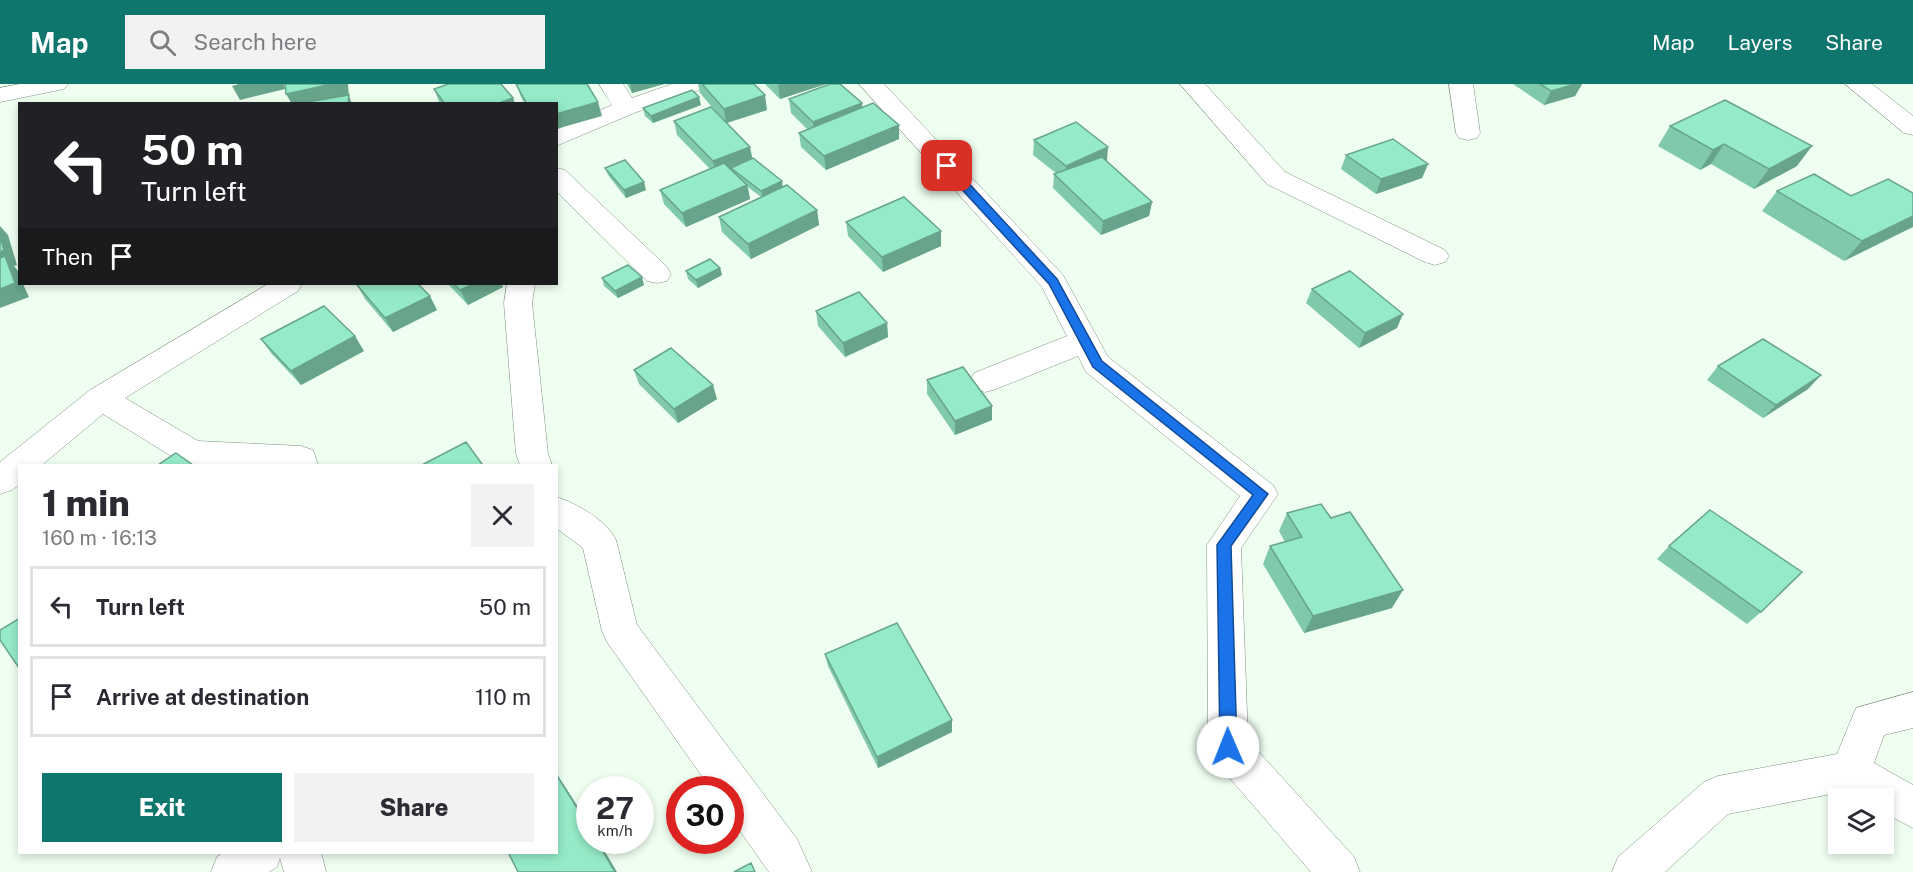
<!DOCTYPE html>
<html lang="en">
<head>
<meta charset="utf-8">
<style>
  :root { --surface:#fff; --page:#f2f2f3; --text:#2b2b33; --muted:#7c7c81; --line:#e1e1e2; --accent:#0f766e }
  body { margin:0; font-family:"Public Sans",sans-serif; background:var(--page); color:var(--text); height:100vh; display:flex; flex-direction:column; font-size:22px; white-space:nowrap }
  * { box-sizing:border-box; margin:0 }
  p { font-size:20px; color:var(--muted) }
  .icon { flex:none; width:33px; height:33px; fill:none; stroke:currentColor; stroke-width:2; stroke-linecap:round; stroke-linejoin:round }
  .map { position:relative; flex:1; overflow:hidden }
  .sheet { position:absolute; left:18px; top:380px; width:540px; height:390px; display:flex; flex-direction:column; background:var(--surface); border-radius:0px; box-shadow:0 3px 9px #0003 }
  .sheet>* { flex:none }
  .hud { position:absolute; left:18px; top:18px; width:540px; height:183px; border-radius:0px; box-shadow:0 3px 9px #0003; background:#202124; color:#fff; overflow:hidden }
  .controls { position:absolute; left:1828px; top:704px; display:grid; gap:12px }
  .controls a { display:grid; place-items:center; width:66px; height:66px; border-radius:0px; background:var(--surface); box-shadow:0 3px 9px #0003; font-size:30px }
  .speed { position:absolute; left:576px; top:692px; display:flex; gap:12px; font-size:30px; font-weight:700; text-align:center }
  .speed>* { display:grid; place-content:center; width:78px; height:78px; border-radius:50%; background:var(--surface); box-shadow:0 3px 9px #0003; line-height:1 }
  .speed small { font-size:15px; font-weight:400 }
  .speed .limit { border:9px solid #d22; background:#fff; color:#111 }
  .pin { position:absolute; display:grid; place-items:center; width:51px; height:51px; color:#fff; margin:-26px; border-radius:12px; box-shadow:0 3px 9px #0006 }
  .me { position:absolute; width:66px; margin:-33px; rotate:359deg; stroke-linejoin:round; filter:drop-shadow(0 0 4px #0008) }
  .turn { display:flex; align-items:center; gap:21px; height:126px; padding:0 24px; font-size:27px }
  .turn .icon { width:78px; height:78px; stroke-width:2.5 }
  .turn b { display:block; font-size:42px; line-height:51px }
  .then { display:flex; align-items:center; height:57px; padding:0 24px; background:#0003; gap:12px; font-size:22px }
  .round { display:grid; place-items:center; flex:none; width:63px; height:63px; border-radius:0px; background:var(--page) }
  .head { display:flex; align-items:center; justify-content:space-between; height:102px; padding:0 24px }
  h1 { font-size:36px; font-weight:800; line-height:45px }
  .cta { display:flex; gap:12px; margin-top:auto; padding:12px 24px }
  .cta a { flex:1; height:69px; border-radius:0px; background:var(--accent); color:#fff; font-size:24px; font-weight:800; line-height:69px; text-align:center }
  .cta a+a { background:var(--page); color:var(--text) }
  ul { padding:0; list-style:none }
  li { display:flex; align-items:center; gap:18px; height:81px; margin:0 12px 9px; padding:0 12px; border:3px solid var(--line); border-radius:0px }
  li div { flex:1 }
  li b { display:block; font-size:22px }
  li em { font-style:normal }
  header { display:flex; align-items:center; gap:36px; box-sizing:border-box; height:84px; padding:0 30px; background:var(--accent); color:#fff }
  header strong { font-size:28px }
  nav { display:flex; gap:33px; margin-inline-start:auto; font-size:21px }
  .search { width:420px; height:54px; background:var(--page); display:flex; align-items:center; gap:15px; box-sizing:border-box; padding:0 21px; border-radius:0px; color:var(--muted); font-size:22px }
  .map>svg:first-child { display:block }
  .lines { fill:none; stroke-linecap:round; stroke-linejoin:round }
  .minor-casing { stroke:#7e907f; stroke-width:1 }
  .minor { fill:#fff; fill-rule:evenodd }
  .wall { fill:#80caab }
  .shaded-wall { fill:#68a48b }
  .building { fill:#95ebc7; stroke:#68a48b; stroke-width:1.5 }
  .route { fill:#1a73e8; stroke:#114b97; stroke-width:1.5 }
</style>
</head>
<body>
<header>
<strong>Map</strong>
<div class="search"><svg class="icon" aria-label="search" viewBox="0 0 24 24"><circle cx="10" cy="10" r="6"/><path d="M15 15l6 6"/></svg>Search here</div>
<nav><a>Map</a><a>Layers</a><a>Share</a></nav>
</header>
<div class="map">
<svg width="1913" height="788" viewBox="0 0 1913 788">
  <rect width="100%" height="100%" fill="#eefeef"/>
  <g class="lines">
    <defs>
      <path id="minor" d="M20,0H68L64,5L0,18V4Z
        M599,0H623L632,14L672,0H706L702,5L634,29L556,62V46L612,21Z
        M859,0H884L1063,191L1108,273L1273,401L1278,410L1241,464L1248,656L1354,773L1360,788H1311L1214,676L1208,663L1207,461L1240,412L1086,288L1078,272L996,305L985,308L974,305L970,297L974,289L1067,252L1042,203Z
        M1180,0H1205L1285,88L1445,166L1449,172L1445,178L1435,181L1425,178L1267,100Z
        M1449,0H1473L1480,49L1477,54L1468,56L1459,54L1456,49Z
        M1845,0H1872L1913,32V51L1904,49Z
        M556,84L565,86L667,183L671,190L667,197L657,199L647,197L556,107Z
        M268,200H302L298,207L125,314L198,357L301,362L313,366L318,381H190L181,378L103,330L42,381H20V400L12,406L0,410V378L90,306Z
        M507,200H535L532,219L548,370L552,381H520L516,370L504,219Z
        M556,413C577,419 607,437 616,456L637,541L797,755L812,788H769L730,733V705H711L607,558L602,547L583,464L556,444Z
        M1913,608V644L1884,651L1874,679L1913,701V744L1884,729V714H1859L1847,707L1728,730L1665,788H1612L1618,773L1704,698L1718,692L1837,670L1856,624Z
        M224,768H321L326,788H284L280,774L277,783L269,788H211L217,773Z"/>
    </defs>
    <use href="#minor" class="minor-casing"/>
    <use href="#minor" class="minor"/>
  </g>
  <path class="wall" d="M516,0L602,32L556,20H525L521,13Z
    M627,0H664L632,9Z
    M698,0H754L767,26L727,39L752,74L783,103L817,126L819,141L751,175L722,148L719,133L761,113L748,103L750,115L686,143L664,120L660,106L710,85L677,51L674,37L723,36L700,9Z
    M765,0H826L780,15Z
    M1513,0H1582L1575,12L1544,21Z
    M434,5L513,14L515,20H440Z
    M789,15L862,19V24L899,41V55L826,86L801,63L799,49L808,46L791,29Z
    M701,21L653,39L645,32L643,24Z
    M1670,42L1797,82L1754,105L1711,80L1700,86L1658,62Z
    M1034,56L1107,77L1152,118L1149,132L1101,151L1053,104L1054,90L1056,89L1033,71Z
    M1346,71L1428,80L1422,94L1376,110L1341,85Z
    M605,84L646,106L626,114L608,91Z
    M1777,107L1851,112L1913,109L1844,177L1762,127Z
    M846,138L941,162L883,188L848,152Z
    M720,184L722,191L698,204L688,195L686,187Z
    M602,194L644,201L618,214L604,202Z
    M448,200H501L503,203L468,221Z
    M357,201L437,226L393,248L365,215Z
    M1312,205L1397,244L1359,264L1306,219Z
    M816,227L887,239L888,253L845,273L818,242Z
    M261,255L364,267L301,301L271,269Z
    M1718,282L1821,291L1808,305L1763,334L1707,296Z
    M634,286L717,315L678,339L639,300Z
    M927,296L992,336L955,351L927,310Z
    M1287,429L1392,524L1304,549L1263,480L1270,462L1285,458L1279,447Z
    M1669,462L1761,528L1747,540L1657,475Z
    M825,570L952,636V648L878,684L828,582Z"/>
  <path class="shaded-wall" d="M239,0H284L285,5L240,16L232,2Z
    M332,0H348L349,12L352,20H292L286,10Z
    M630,0H664L632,9Z
    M781,0H826L780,15L778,1Z
    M1576,0H1582L1575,12L1544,21L1551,7Z
    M765,11L767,26L726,39L724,25Z
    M699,13L701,21L653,39L651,32Z
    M513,14L515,20H496Z
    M598,18L602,32L556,45V30Z
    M862,19L863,33L814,52L813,38Z
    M899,41V55L826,86L824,72Z
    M1724,60L1711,80L1700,86L1713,66Z
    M1812,62L1797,82L1754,105L1769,85Z
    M750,63L753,77L716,92L713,77Z
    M1108,63L1107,77L1065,96L1066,82Z
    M1428,80L1422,94L1376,110L1381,95Z
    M782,97L783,104L763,115L761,107Z
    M644,98L646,106L626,114L624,106Z
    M747,101L750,115L686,143L682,129Z
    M1152,118L1149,132L1101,151L1103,137Z
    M817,126L819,141L751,175L748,160Z
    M1913,132V143L1844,177L1862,157Z
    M0,142L8,151L17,181L14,182L18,187L20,190V200H23L29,213L0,224Z
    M941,147V162L883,188L882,173Z
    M720,184L722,191L698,204L696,196Z
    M642,193L644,201L618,214L615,207Z
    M474,200H501L503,203L468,221L460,206Z
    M430,212L437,226L393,248L385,234Z
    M1403,230L1397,244L1359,264L1365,249Z
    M887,239L888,253L845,273L843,259Z
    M355,252L364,267L301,301L291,287Z
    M1821,291L1808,305L1763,334L1776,321Z
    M713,301L717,315L678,339L674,325Z
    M992,322V336L955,351V337Z
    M1403,506L1392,524L1304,549L1313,532Z
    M952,636V648L878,684L877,673Z
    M558,693L566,704L590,742V745Z
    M596,756H598L617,788H615Z"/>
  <path class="building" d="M285,0H332L286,10Z
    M448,0H501L513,14L496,20H445L434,5Z
    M516,0H587L598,18L556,30V20H527Z
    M702,0H754L765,11L724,25Z
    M830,0H840L862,19L813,38L789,15Z
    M1540,0H1576L1551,7Z
    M692,6L699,13L651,32L643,24Z
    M349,11L348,20H302V19Z
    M1725,16L1812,62L1769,85L1724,60L1713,66L1670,42Z
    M873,19L899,41L824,72L799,49Z
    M711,23L750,63L713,77L674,37Z
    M1076,38L1108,63L1066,82L1034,56Z
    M1393,55L1428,80L1381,95L1346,71Z
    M1102,73L1152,118L1103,137L1054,90Z
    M753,74L782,97L761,107L731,84Z
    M625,76L644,98L624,106L605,84Z
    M724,79L747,101L682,129L660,106Z
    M1814,90L1851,112L1888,95L1913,109V132L1862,157L1777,107Z
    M787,101L817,126L748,160L719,133Z
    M904,113L941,147L882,173L846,138Z
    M0,153L4,166L0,168Z
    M5,172L15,199L0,205V174Z
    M710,175L720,184L696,196L686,187Z
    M628,181L642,193L615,207L602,194Z
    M1350,187L1403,230L1365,249L1312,205Z
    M359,200H418L430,212L385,234L357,201Z
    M454,200H474L460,206Z
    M859,208L887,239L843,259L816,227Z
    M324,222L355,252L291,287L261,255Z
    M1763,255L1821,291L1776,321L1718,282Z
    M671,264L713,301L674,325L634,286Z
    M963,283L992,322L955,337L927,296Z
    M466,358L482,380L480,381H422Z
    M176,369L193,381H158Z
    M1321,420L1331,434L1350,428L1403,506L1313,532L1270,462L1302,453L1287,429Z
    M1710,426L1802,488L1761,528L1669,462Z
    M20,534V584H19L0,556V546Z
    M897,539L952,636L877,673L825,570Z
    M558,693L590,745V756H596L615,788H518L508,768H556V695Z
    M751,779L755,788H734Z"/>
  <path class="route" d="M943,80H951L1057,195L1102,277L1268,410L1231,462L1237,663L1234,669L1228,671L1223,669L1220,663L1217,461L1253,411L1093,283L1049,200L943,85Z"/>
</svg>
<div class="controls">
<a><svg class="icon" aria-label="layers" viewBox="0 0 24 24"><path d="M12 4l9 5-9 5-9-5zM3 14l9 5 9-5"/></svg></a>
</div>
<div class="speed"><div>27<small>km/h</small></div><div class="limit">30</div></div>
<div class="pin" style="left:947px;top:82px;background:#d93025"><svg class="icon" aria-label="arrive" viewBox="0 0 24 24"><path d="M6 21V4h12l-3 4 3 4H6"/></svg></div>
<svg class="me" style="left:1228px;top:663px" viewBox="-20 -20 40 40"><circle r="19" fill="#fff"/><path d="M0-13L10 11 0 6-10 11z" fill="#1a73e8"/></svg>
<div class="hud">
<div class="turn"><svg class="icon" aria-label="left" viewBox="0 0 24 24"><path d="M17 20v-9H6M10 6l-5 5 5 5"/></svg><div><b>50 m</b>Turn left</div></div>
<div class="then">Then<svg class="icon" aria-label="arrive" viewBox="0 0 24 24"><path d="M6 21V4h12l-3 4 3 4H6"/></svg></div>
</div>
<section class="sheet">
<div class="head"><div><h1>1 min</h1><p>160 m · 16:13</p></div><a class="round"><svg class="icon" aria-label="close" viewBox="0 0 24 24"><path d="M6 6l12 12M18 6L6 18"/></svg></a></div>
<ul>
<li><svg class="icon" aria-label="left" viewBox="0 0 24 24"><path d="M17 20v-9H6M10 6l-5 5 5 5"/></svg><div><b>Turn left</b></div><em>50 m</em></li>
<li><svg class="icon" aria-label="arrive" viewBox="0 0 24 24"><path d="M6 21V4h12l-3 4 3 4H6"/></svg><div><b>Arrive at destination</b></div><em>110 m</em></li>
</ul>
<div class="cta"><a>Exit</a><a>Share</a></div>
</section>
</div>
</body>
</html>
